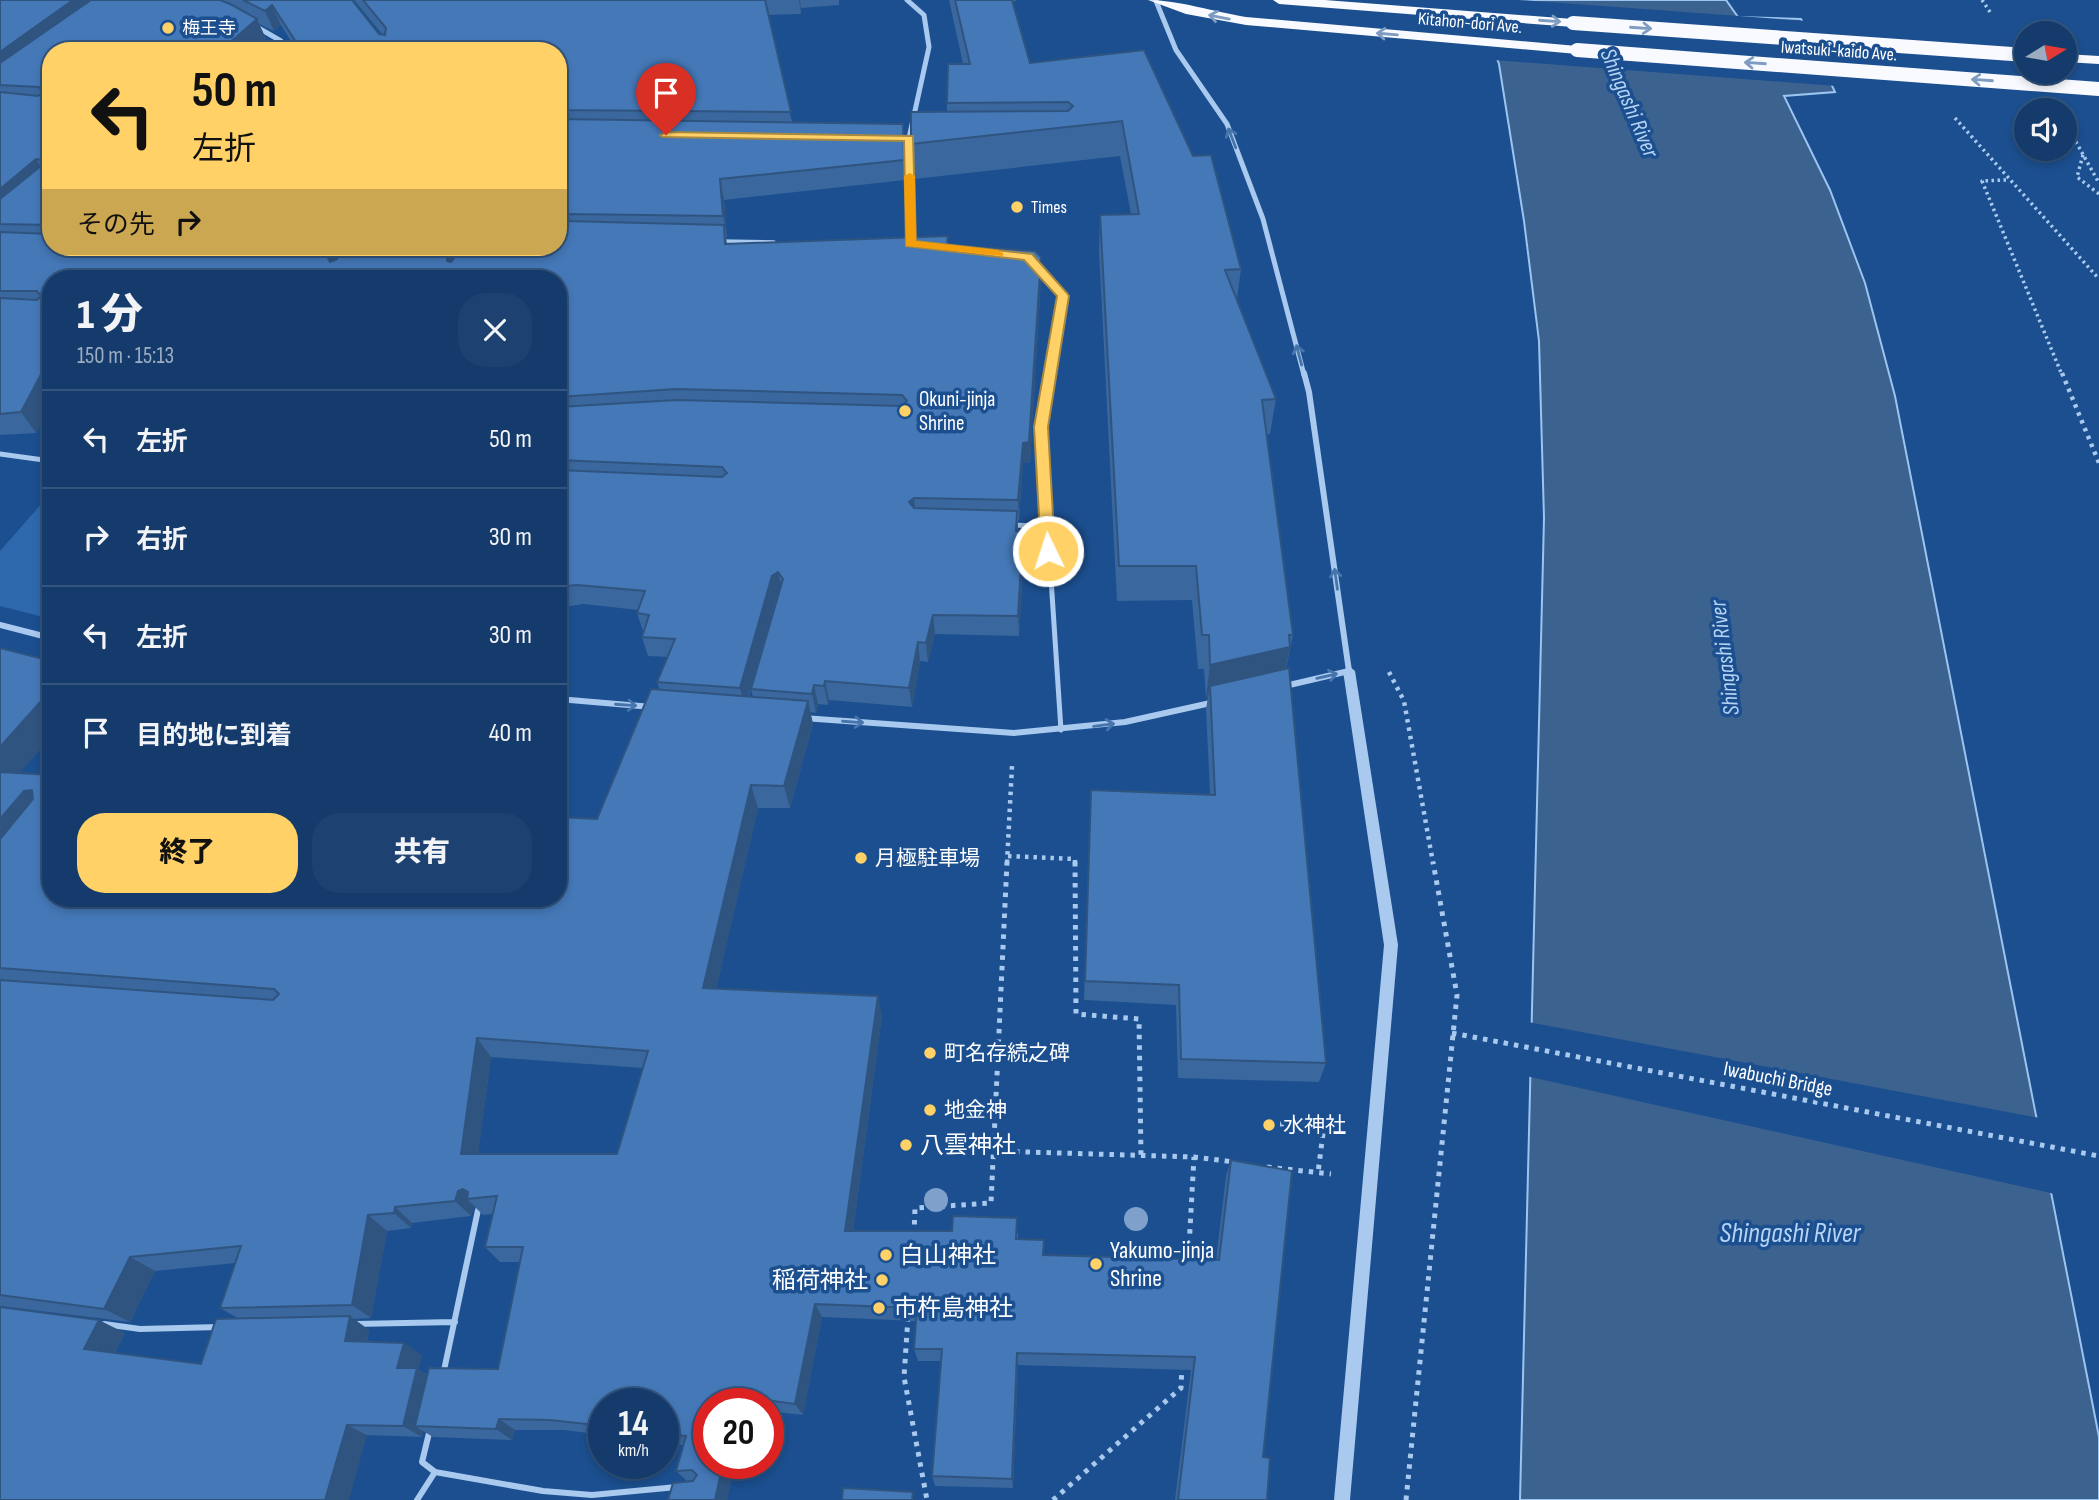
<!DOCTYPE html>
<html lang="ja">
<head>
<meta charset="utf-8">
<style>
  :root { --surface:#143b6b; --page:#1d4271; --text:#f1f3f6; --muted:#9dadc1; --line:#33557e; --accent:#ffd166 }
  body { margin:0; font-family:"Sofia Sans Condensed","Noto Sans JP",sans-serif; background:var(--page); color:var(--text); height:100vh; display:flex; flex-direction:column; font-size:26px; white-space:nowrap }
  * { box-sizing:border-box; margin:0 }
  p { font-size:23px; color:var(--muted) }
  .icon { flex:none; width:38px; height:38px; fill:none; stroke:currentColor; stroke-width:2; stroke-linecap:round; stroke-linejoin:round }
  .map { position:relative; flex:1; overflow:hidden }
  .side { position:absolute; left:42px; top:270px; width:525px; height:637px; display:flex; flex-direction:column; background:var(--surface); border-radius:28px; box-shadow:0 4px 10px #0003,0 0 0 2px var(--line) }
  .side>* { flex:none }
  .banner { position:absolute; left:42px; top:42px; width:525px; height:214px; border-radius:28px; box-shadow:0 4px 10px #0003,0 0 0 2px var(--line); background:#ffd166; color:#111; overflow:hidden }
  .needle { width:46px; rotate:79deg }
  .tools { position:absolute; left:2014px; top:21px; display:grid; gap:14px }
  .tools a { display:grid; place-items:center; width:63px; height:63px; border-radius:50%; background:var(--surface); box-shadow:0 4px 10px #0003,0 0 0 2px var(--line); font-size:35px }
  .speed { position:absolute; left:588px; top:1388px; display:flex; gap:14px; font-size:35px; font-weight:700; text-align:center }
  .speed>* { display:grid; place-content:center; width:91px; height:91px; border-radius:50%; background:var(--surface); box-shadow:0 4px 10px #0003,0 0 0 2px var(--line); line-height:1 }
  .speed small { font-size:18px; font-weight:400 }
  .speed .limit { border:10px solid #d22; background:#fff; color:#111 }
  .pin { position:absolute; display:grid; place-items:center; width:60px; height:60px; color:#fff; margin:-72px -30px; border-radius:50% 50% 50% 0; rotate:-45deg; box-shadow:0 0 7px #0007 }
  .pin .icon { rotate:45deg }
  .me { position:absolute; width:77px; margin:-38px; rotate:356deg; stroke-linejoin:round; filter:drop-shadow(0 0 5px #0008) }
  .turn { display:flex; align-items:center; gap:24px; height:147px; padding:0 35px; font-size:32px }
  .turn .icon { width:91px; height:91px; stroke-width:2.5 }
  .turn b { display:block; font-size:49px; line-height:60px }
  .then { display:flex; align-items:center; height:66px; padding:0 35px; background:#0003; gap:14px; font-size:26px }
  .round { display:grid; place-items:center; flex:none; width:74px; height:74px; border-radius:28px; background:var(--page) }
  .overview { display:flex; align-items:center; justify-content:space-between; height:119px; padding:0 35px }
  h1 { font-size:42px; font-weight:800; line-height:52px }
  .cta { display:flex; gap:14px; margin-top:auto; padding:14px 35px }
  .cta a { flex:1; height:80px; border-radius:28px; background:var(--accent); color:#111; font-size:28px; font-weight:800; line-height:80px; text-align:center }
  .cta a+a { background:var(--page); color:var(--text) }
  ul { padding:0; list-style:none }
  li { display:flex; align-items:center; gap:21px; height:98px; padding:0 35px; border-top:2px solid var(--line) }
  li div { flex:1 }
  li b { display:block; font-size:26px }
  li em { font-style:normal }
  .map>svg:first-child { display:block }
  .green { fill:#2e69ad }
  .water { fill:#3c6290; stroke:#9cc4f0; stroke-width:2 }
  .pier { fill:#1b4f8f }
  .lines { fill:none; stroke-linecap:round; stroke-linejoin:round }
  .path-far2 { stroke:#a9c9ee; stroke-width:3.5; stroke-dasharray:2.5 3.5; stroke-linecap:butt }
  .path-far1 { stroke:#a9c9ee; stroke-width:4.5; stroke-dasharray:3.5 5; stroke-linecap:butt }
  .path { stroke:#a9c9ee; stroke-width:5; stroke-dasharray:4.5 6; stroke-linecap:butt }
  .service-far2 { stroke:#a9c9ee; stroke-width:3.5 }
  .service-far1 { stroke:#a9c9ee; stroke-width:5 }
  .service { stroke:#a9c9ee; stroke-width:6 }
  .minor-far1 { stroke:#a9c9ee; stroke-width:5 }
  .minor { stroke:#a9c9ee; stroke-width:6 }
  .tertiary { fill:#a9c9ee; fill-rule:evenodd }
  .trunk { fill:#f8faff; fill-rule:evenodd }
  .trunk-bridge { stroke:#f8faff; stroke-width:14 }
  .tree { fill:#7ea0ca }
  .wall { fill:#3a679d; fill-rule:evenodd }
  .shaded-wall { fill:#305480 }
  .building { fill:#4478b7; stroke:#305480; stroke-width:2; fill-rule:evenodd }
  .oneway { stroke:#7e9cc1 }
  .oneway2 { stroke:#4674ac }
  .route { fill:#ffd166; stroke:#a68842; stroke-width:2 }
  .slow { fill:#f59e0b }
  .poi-dot { fill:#ffd166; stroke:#1b4f8f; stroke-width:2.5 }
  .labels { text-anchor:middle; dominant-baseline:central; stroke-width:7; stroke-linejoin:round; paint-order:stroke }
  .far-street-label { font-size:18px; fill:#fff; stroke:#1b4f8f }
  .far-poi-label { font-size:18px; fill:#fff; stroke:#1b4f8f; text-anchor:start }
  .poi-label { font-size:21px; fill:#fff; stroke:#1b4f8f; text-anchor:start }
  .street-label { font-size:21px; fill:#fff; stroke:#1b4f8f }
  .water-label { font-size:23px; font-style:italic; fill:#b5d3f5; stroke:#1b4f8f }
  .near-poi-label { font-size:24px; fill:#fff; stroke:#1b4f8f; text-anchor:start }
  .near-water-label { font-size:28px; font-style:italic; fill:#b5d3f5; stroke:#1b4f8f }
</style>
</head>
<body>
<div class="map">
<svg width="2099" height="1500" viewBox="0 0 2099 1500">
  <rect width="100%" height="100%" fill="#1b4f8f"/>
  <path class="green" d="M51,493V619L0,606V551Z"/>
  <path class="water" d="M1475,0H1726L1738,17L1801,19L1835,92L1784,96L1830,190L1865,283L1895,396L2099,1437V1500H1520L1544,518L1539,341L1524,221L1499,64Z"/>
  <path class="pier" d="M1471,0H1519L1806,21L1836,86L1494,60Z
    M1528,1022L2040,1118L2055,1194L1526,1076Z"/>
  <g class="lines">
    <path class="path-far2" d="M1982,0L1992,15
      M1955,118L2099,279
      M2067,126L2099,183
      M2083,155L2077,177L2099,194
      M2006,180L1982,181L2062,375"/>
    <path class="path-far1" d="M2062,373L2099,463
      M1389,672L1404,701L1433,863
      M1008,856L1075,859V863
      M1007,863L1012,766"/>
    <path class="path" d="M1075,862L1076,1014L1139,1019L1141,1156
      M1452,1033L2099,1156
      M1280,1124L1324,1125L1318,1173
      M994,1151L1194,1157L1234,1162
      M1267,1167L1331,1174
      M914,1235L915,1208L991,1203L1007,862
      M1188,1265L1194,1157
      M908,1317L904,1377L927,1500
      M1053,1500L1181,1388L1182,1364
      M1406,1500L1457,995L1433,862"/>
    <path class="service-far2" d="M898,138H909L911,243
      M721,241L774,242
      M1036,267L1063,296L1050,375"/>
    <path class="service-far1" d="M1050,373L1041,427L1061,730
      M0,454L51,461
      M1011,525L1046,526"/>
    <path class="service" d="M104,1324L140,1329L220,1327
      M355,1324L455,1322
      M443,1375L478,1210
      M430,1429L422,1462L435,1472
      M417,1500L435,1472L543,1491L592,1495L677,1487"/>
    <path class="minor-far1" d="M907,0L924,15L929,47L909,138
      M1156,1L1176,50L1227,124L1263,219L1304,375
      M255,26L281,41L286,51"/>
    <path class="minor" d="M0,625L51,638
      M1285,686L1349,671L1309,392L1304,373
      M558,699L652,707
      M803,718L1014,733L1125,722L1215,702"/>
    <path class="tertiary" d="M1349,666L1355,671L1398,945L1350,1500H1334L1384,945L1343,671Z"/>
    <path class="trunk" d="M1148,0C1178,0 1215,12 1246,17L1577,46L1583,50L1577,54L1246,25L1186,14Z
      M1273,0H1325L1573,19L1579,23L1573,27L1279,4Z
      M2065,54L2099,56V64L2065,62Z"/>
    <path class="trunk-bridge" d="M1573,23L2026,55
      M1577,50L2099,89"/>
  </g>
  <g class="tree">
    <circle cx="936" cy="1200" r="12"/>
    <circle cx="1136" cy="1219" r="12"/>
  </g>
  <path class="wall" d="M0,0H352L379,34H382L354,0H839V5L801,8V14L768,15L792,122L905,144V180L724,200L727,237H726L727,243L949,246L1041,278L1030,462L1023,463L1019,520H1018V531H1023L1024,551L1019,636L935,634L928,662L920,661L912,707L829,700L828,705L818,704L816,713L810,712L813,724L790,808H758L716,989L882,1016L853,1231L1018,1233V1239L1044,1255L1216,1260L1226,1176L1231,1160L1263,1457L1267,1500H1175L1191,1370L1018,1365L1013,1488L935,1486L932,1476L941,1361H918L914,1349L916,1321L822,1317L803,1415L768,1411V1404H709V1463H734L727,1500L693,1481L694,1480L687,1481L676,1471L683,1445L663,1443V1404H604V1435L564,1430H515L512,1440L433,1437L423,1431L422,1437L367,1435L0,1500L125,1333L115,1353L201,1364L239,1319L220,1308L235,1263L155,1271L130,1322L0,1306V980H3L0,979V648L51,661V737L19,773L51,898L597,819L660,690L657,682L668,657L648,656L642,637L643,631L637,613L638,610L584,604L558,608V278H51V404L36,433L0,435ZM259,24L274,31L281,25L297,51H558V247H51V51H252L266,39ZM778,595L751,689L753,697L749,696ZM491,1057L643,1068L617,1154H478ZM474,1206L483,1215L493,1214L485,1247L500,1262H520L498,1369L427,1375L418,1369L422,1355L367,1342L369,1330L353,1319L371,1318L387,1231L411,1228L412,1223L471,1216Z
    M949,0H1017L1013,2L1030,63L1144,50L1241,269L1237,299L1276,399L1270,434L1266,435L1293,635L1286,669L1326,1063L1319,1082L1178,1078L1176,1005L1084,1000L1091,790L1210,794L1206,709L1208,697L1206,698L1204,669H1198L1192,600L1117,601L1099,251L1100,215L1131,214L1120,156L914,179L911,144L947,112V103L963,64Z"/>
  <path class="shaded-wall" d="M73,0H111L0,81V52Z
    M799,0H800L801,8V14Z
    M272,5L281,25L274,31L265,11Z
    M257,19L266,39L252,51H220Z
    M903,124L905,144V180L904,160Z
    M36,159L48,180L0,221V189Z
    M720,179L724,200L727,237L723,216Z
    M568,214L574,235L564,221V217Z
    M330,247H346L337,277L327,256Z
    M447,247H456L455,278L447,261Z
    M1041,257V278L1030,462L1023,463L1019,520L1018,500L1023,443Z
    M46,365L51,371V404L36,433L21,412Z
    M914,498L916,518L909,502Z
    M1023,531L1024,551L1019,636L1018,616Z
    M778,572L783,592L777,596L745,707L740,688L772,576Z
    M933,615L935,634L928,662L926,643Z
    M918,642L920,661L912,707L909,688Z
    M1290,647L1283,680L1210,686L1208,697L1206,698L1210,665Z
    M825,681L829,700L828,705L824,686Z
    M814,685L818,704L816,713L812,694Z
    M51,690V737L2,793L0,791V747Z
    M808,701L813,724L790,808L784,786Z
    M751,785L758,808L712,1007L703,988Z
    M32,790L47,813L0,873V819L24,791Z
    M878,996L882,1016L851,1246L845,1231Z
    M477,1038L491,1057L476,1171L461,1154Z
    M463,1189L473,1199H467L474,1206L471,1216L455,1201L458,1191Z
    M395,1207L412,1223L411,1228L394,1213Z
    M368,1215L387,1231L371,1318L352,1305Z
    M130,1257L155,1271L130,1322L104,1309Z
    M815,1304L822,1317L803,1415L795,1404Z
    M350,1316L369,1330L365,1354L345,1341Z
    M99,1320L125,1333L111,1361L84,1349Z
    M404,1343L422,1355L418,1369L434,1380L415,1426L423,1431L422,1437L403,1426L397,1368Z
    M1017,1353L1018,1365L1013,1488L1012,1479Z
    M737,1396L743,1404H735Z
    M499,1419L515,1430L512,1440L496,1429Z
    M347,1425L367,1435L349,1500H325Z
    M723,1463H734L727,1500H715Z"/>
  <path class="building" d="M0,0H73L0,52Z
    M91,0H220L230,4L257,19L220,51H51V225L0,224V199L41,166L42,160L36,159L0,189V92L38,96L43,93L39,87L0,85V63Z
    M243,0H352L379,34L385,35L386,28L363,0H765L791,112L558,110V51H302L272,5L265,11Z
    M955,0H1012L1030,63L1144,50L1193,156L1211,155L1241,269L1225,270L1276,399L1262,400L1293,635H1289L1290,647L1210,665L1209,635H1202L1196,566H1119L1100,215L1139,214L1122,121L911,144V112L1068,111L1073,106L1068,102L947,103L948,64H970Z
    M558,119L903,124L904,160L720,179L723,216L568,214L564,217V221L724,225L725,244L948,236L947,245L1035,251L1041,257L1029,442L1023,443L1018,500L914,498L909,502L914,508L1017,511L1016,531H1023L1018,616L933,615L926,643L918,642L909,688L825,681L824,686L814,685L812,694L751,689L783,579L778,572L772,576L740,688L657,682L675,639L642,637L649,615L637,613L645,591L577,585L558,587V470L722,477L727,473L722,467L558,460V407L677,400L902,406L907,401L902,395L676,389L558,397V278H522V275L505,272L503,278H51V365H46L21,412L0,414V298L37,300L41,296L37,291H0V232L51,234V247H330L327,256L330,262L337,259L341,247H447V261L451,262L454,258L455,247H558Z
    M0,648L51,661V690L0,747Z
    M1289,668L1326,1063L1181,1059L1179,985L1085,981L1091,790L1215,795L1210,686Z
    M651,689L808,701L784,786L751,785L703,988L878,996L845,1231H952L953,1216L1017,1218L1016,1239L1044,1240L1043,1255L1219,1260L1231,1160L1292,1171L1263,1457L1270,1458L1267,1500H1178L1195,1357L1017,1353L1012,1479L932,1476L942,1349H914L917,1308L815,1304L795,1404L737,1396L735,1404H709V1463H723L715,1500H668L673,1483L693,1481L697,1475L692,1470L676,1471L686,1436L663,1434V1404H604V1426L550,1420L499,1419L496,1429L415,1426L429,1368L498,1369L523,1247H485L497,1196L467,1199L468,1192L463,1189L458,1191L455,1201L395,1207L394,1213L368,1215L352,1305L220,1308L241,1246L130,1257L104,1309L0,1295V980L273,1000L279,994L274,989L0,968V839L33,799L32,790L24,791L0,819V772L51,775V898H558V817L597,819ZM477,1038L648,1051L617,1154H461Z
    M0,1307L99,1320L84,1349L201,1364L216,1319L350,1316L345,1341L404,1343L397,1368H417L403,1426L347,1425L325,1500H0Z
    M843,1488L913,1492L912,1500H842Z"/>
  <defs><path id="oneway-shaft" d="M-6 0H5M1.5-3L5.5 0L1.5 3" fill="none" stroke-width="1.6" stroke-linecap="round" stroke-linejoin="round" transform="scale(1.75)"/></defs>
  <g class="oneway">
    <use href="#oneway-shaft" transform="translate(1219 17) rotate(-169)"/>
    <use href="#oneway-shaft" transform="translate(1550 21) rotate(4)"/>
    <use href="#oneway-shaft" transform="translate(1641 28) rotate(4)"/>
    <use href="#oneway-shaft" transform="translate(1387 34) rotate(-175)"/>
    <use href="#oneway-shaft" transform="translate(1755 63) rotate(-176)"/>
    <use href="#oneway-shaft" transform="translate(1982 80) rotate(-176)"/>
  </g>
  <g class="oneway2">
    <use href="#oneway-shaft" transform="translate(1232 138) rotate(-111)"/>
    <use href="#oneway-shaft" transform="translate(1299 355) rotate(-105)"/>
    <use href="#oneway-shaft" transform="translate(1336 579) rotate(-98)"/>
    <use href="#oneway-shaft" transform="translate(1327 676) rotate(-13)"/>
    <use href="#oneway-shaft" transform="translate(626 705) rotate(4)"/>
    <use href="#oneway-shaft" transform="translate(853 722) rotate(4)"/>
    <use href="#oneway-shaft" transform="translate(1104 725) rotate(-7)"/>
  </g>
  <path class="route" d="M666,132L913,136L916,241L1032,254L1067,293L1069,296L1048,427L1055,551L1053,555L1048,556L1041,551L1034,427L1057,296L1024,260L906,246L904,141L662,137L660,135Z"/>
  <path class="slow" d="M910,173L915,176L916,241L998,250L1004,254L1002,256L906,246L904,176Z"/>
  <g class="poi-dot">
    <circle cx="168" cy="28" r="7"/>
    <circle cx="1017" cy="207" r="7"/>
    <circle cx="905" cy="411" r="7"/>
    <circle cx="861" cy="858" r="7"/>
    <circle cx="930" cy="1053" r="7"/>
    <circle cx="930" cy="1110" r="7"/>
    <circle cx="1269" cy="1125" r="7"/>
    <circle cx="906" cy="1145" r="7"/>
    <circle cx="886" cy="1255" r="7"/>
    <circle cx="1096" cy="1264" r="7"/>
    <circle cx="882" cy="1280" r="7"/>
    <circle cx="879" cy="1308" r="7"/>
  </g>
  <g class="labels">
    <g class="far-street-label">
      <text transform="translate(1470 23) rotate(5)">Kitahon-dori Ave.</text>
      <text transform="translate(1839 51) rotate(4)">Iwatsuki-kaido Ave.</text>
    </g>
    <g class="far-poi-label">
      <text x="182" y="28">梅王寺</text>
      <text x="1031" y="207">Times</text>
    </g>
    <g class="poi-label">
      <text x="919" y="399">Okuni-jinja<tspan x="919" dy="24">Shrine</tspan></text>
      <text x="875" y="858">月極駐車場</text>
      <text x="944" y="1053">町名存続之碑</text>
      <text x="944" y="1110">地金神</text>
      <text x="1283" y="1125">水神社</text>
    </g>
    <g class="street-label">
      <text transform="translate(1778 1079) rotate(11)">Iwabuchi Bridge</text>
    </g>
    <g class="water-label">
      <text transform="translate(1629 103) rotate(67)">Shingashi River</text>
      <text transform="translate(1725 658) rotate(-97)">Shingashi River</text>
    </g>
    <g class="near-poi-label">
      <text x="920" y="1145">八雲神社</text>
      <text x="1110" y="1250">Yakumo-jinja<tspan x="1110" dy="28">Shrine</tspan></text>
      <text x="900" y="1255">白山神社</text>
      <text x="868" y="1280" text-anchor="end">稲荷神社</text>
      <text x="893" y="1308">市杵島神社</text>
    </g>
    <g class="near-water-label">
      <text x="1790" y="1233">Shingashi River</text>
    </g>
  </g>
</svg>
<div class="tools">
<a><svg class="needle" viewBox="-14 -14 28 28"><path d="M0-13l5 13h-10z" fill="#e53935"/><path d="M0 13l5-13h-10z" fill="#9dadc1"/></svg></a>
<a><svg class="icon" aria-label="sound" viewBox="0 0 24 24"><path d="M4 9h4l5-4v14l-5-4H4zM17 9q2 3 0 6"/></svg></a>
</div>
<div class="speed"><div>14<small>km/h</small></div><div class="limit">20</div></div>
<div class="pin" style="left:666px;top:135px;background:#d93025"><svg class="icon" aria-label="arrive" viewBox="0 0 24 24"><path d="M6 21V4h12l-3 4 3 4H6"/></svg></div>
<svg class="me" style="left:1048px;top:551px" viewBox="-20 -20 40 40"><circle r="17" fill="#ffd166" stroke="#fff" stroke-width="3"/><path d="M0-11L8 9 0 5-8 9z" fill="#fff"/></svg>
<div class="banner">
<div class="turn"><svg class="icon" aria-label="left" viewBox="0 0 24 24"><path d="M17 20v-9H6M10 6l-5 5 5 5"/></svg><div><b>50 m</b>左折</div></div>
<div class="then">その先<svg class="icon" aria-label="right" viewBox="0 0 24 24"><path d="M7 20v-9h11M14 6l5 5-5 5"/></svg></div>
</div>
<section class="side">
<div class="overview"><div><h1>1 分</h1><p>150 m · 15:13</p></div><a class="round"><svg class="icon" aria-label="close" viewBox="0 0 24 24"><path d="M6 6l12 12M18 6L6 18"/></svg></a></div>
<ul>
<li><svg class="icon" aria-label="left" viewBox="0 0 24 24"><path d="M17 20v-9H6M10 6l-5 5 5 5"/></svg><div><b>左折</b></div><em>50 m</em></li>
<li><svg class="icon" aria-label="right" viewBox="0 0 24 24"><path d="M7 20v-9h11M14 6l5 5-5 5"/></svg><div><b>右折</b></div><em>30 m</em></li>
<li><svg class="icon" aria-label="left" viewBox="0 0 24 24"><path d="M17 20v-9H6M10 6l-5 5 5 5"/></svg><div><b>左折</b></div><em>30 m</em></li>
<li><svg class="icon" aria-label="arrive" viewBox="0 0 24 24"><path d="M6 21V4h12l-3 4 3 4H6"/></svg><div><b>目的地に到着</b></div><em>40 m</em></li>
</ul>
<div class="cta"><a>終了</a><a>共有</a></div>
</section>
</div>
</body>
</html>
